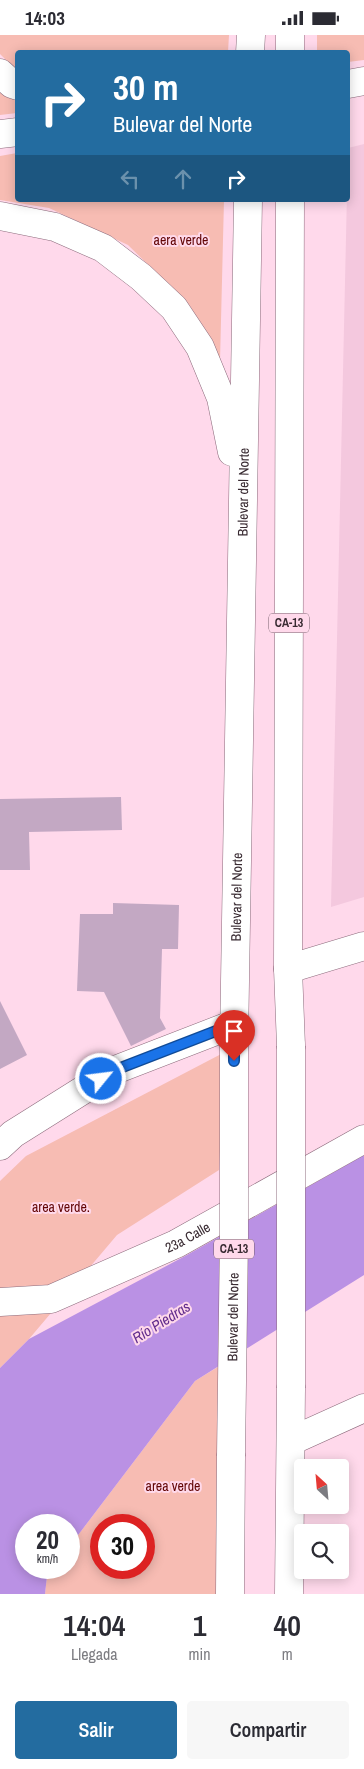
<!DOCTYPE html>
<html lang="es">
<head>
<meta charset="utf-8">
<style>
  :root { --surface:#fff; --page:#f7f7f7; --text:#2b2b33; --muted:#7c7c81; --accent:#236ca0 }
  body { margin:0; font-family:"Archivo Narrow",sans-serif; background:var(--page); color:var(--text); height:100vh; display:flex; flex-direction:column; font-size:19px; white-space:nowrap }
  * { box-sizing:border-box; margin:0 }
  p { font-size:16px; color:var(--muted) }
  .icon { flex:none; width:28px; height:28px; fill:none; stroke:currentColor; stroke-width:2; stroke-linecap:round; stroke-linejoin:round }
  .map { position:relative; height:1559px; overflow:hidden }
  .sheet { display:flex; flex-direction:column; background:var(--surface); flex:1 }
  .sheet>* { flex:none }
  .guide { position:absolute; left:15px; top:15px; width:335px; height:152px; border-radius:5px; box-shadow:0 2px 12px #0003; background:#236ca0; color:#fff; overflow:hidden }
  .needle { width:32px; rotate:334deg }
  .fabs { position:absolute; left:294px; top:1424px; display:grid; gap:10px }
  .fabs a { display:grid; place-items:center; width:55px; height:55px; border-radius:5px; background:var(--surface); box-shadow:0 2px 12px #0003; font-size:25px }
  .speed { position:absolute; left:15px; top:1479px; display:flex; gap:10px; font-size:25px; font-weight:700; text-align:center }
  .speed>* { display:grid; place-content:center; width:65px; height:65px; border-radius:50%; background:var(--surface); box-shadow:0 2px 12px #0003; line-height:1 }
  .speed small { font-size:12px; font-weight:400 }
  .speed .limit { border:8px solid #d22; background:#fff; color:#111 }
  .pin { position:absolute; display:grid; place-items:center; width:42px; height:42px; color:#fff; margin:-51px -21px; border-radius:50% 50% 50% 0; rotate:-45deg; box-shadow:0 0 5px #0007 }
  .pin .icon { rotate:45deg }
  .me { position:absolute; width:55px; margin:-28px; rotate:61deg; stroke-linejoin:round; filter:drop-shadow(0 0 4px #0008) }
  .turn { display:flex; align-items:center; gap:18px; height:105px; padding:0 15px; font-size:22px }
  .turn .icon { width:65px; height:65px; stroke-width:2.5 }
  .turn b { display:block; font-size:35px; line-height:42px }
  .lanes { display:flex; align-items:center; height:48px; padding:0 15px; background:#0003; justify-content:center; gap:25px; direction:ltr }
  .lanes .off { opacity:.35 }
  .eta { display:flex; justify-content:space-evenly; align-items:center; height:85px; text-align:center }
  .eta b { font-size:30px; font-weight:600; line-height:35px }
  .action { display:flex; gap:10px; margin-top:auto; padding:10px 15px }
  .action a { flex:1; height:58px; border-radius:5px; background:var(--accent); color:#fff; font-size:20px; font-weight:600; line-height:58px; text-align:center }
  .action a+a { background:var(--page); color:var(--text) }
  .status { display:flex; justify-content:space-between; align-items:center; height:35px; padding:0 25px; background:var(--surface); direction:ltr }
  .status svg { height:14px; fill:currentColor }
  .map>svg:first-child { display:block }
  .built { fill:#f4c8de }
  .green { fill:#f7bcb3; fill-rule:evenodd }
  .water { fill:#ba91e4 }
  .building { fill:#c3a8c3 }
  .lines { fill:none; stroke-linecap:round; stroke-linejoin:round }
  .minor-casing { stroke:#8c6b7c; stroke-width:29 }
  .tertiary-casing { stroke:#8c6b7c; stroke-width:29 }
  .secondary-casing { stroke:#8c6b7c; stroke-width:29 }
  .trunk-casing { stroke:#8c6b7c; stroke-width:29 }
  .minor { stroke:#fff; stroke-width:28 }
  .tertiary { stroke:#fff; stroke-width:28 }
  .secondary { stroke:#fff; stroke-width:28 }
  .trunk { stroke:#fff; stroke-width:28 }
  .trunk-bridge-casing { stroke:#8c6b7c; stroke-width:29; stroke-linecap:butt }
  .trunk-bridge { stroke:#fff; stroke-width:28 }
  .route-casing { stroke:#114b97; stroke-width:12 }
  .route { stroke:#1a73e8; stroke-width:9 }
  .labels { text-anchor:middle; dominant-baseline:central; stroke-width:4; stroke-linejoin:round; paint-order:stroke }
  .shield { fill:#ffd9eb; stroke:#745f6a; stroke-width:1 }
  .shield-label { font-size:12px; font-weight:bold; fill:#392b32 }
  .park-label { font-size:14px; fill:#620505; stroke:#ffd9eb }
  .street-label { font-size:14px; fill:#392b32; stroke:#ffd9eb }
  .water-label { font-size:15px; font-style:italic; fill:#622d8d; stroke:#ffd9eb }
</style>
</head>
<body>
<div class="status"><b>14:03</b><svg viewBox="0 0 49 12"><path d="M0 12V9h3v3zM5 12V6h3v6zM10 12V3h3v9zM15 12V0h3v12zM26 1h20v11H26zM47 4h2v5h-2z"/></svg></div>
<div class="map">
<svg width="364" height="1559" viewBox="0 0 364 1559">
  <rect width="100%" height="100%" fill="#ffd9eb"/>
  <path class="built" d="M364,109V862L331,872L348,113Z"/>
  <path class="green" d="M0,0H229L228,17L18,18L17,36L0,19Z
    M317,0H364V25L348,27V18L317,17Z
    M0,55L17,64V78L0,80Z
    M17,118L18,165H224L220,326L190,271L128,210L49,173L0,165V121Z
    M225,1017L219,1135L117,1200L29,1304L0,1333V1146L26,1121Z
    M221,1330L217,1559H45L47,1541L53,1533L69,1532V1512L195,1346ZM101,1490H144V1532H101Z"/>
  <path class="water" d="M364,1120V1240L195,1346L69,1512V1490H26V1532L53,1533L47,1541L45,1559H0V1333L29,1304L187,1220Z"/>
  <path class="building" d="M121,762L122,795L29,797L30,835H0V764Z
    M113,868L179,870L178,914H162L160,983L166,994L131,1011L104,957L77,956L80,879H113Z
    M0,966L27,1020L0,1034Z"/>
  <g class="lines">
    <defs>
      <g id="minor">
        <path d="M288,934L364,911"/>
        <path d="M0,1111L13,1099L115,1035L234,989"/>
        <path id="s1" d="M0,1267L51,1264L176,1209L364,1104"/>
      </g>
      <path id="tertiary" d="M291,1406L364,1373"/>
      <path id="secondary" d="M348,49L364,46
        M0,99L18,97"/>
      <g id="trunk">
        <path d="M250,18L251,0"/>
        <path d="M290,18V0"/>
        <path d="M0,38L12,49L18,51"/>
        <path d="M290,165L288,934L291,1011"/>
        <path d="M0,181L55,192L103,213L141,242L174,273L200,312L221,363L232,417"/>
        <path id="s2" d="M234,1007L248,165"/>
        <path d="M230,1559L231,1421"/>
        <path d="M289,1559L291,1353"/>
      </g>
    </defs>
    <use href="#minor" class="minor-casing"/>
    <use href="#tertiary" class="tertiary-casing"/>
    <use href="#secondary" class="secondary-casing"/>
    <use href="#trunk" class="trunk-casing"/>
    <use href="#minor" class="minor"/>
    <use href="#tertiary" class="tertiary"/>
    <use href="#secondary" class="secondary"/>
    <use href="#trunk" class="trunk"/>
    <defs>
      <g id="trunk-bridge">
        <path d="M291,1011V1353"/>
        <path id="s3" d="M231,1421L234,1201V1007"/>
      </g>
    </defs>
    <use href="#trunk-bridge" class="trunk-bridge-casing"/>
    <use href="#trunk-bridge" class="trunk-bridge"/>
  </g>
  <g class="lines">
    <defs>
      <path id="route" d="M101,1044L115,1035L234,989V1026"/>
    </defs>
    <use href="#route" class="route-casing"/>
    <use href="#route" class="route"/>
  </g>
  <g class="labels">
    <g class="shield">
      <rect x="269" y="578.5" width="40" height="19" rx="4"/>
      <rect x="214" y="1204.5" width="40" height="19" rx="4"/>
    </g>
    <g class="shield-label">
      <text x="289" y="588">CA-13</text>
      <text x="234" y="1214">CA-13</text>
    </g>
    <g class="park-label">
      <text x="181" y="205">aera verde</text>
      <text x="61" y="1172">area verde.</text>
      <text x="173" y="1451">area verde</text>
    </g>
    <g class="street-label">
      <text stroke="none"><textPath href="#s2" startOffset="550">Bulevar del Norte</textPath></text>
      <text stroke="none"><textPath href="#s2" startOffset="145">Bulevar del Norte</textPath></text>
      <text stroke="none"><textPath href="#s1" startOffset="201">23a Calle</textPath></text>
      <text stroke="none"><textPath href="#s3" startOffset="139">Bulevar del Norte</textPath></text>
    </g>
    <g class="water-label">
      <text transform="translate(161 1287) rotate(-32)">Río Piedras</text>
    </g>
  </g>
</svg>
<div class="fabs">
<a><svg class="needle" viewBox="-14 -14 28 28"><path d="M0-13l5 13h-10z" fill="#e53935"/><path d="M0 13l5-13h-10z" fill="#7c7c81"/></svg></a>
<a><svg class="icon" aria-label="search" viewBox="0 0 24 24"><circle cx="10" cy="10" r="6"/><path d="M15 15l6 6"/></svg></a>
</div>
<div class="speed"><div>20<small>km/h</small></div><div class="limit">30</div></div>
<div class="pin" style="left:234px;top:1026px;background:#d93025"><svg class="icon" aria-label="arrive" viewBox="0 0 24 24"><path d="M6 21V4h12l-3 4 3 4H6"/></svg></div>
<svg class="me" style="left:101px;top:1044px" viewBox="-20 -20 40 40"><circle r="17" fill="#1a73e8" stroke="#fff" stroke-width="3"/><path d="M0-11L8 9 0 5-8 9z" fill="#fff"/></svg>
<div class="guide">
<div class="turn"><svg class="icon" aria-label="right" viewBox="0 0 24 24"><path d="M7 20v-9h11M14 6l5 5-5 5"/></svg><div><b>30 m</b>Bulevar del Norte</div></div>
<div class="lanes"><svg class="icon off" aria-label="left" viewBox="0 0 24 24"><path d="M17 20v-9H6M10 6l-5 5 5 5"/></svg><svg class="icon off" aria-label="ahead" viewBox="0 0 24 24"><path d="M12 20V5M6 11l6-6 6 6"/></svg><svg class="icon" aria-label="right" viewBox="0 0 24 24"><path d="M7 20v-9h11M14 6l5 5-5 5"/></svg></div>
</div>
</div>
<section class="sheet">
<div class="eta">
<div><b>14:04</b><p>Llegada</p></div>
<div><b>1</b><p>min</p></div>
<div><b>40</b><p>m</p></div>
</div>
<div class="action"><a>Salir</a><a>Compartir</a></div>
</section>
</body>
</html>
